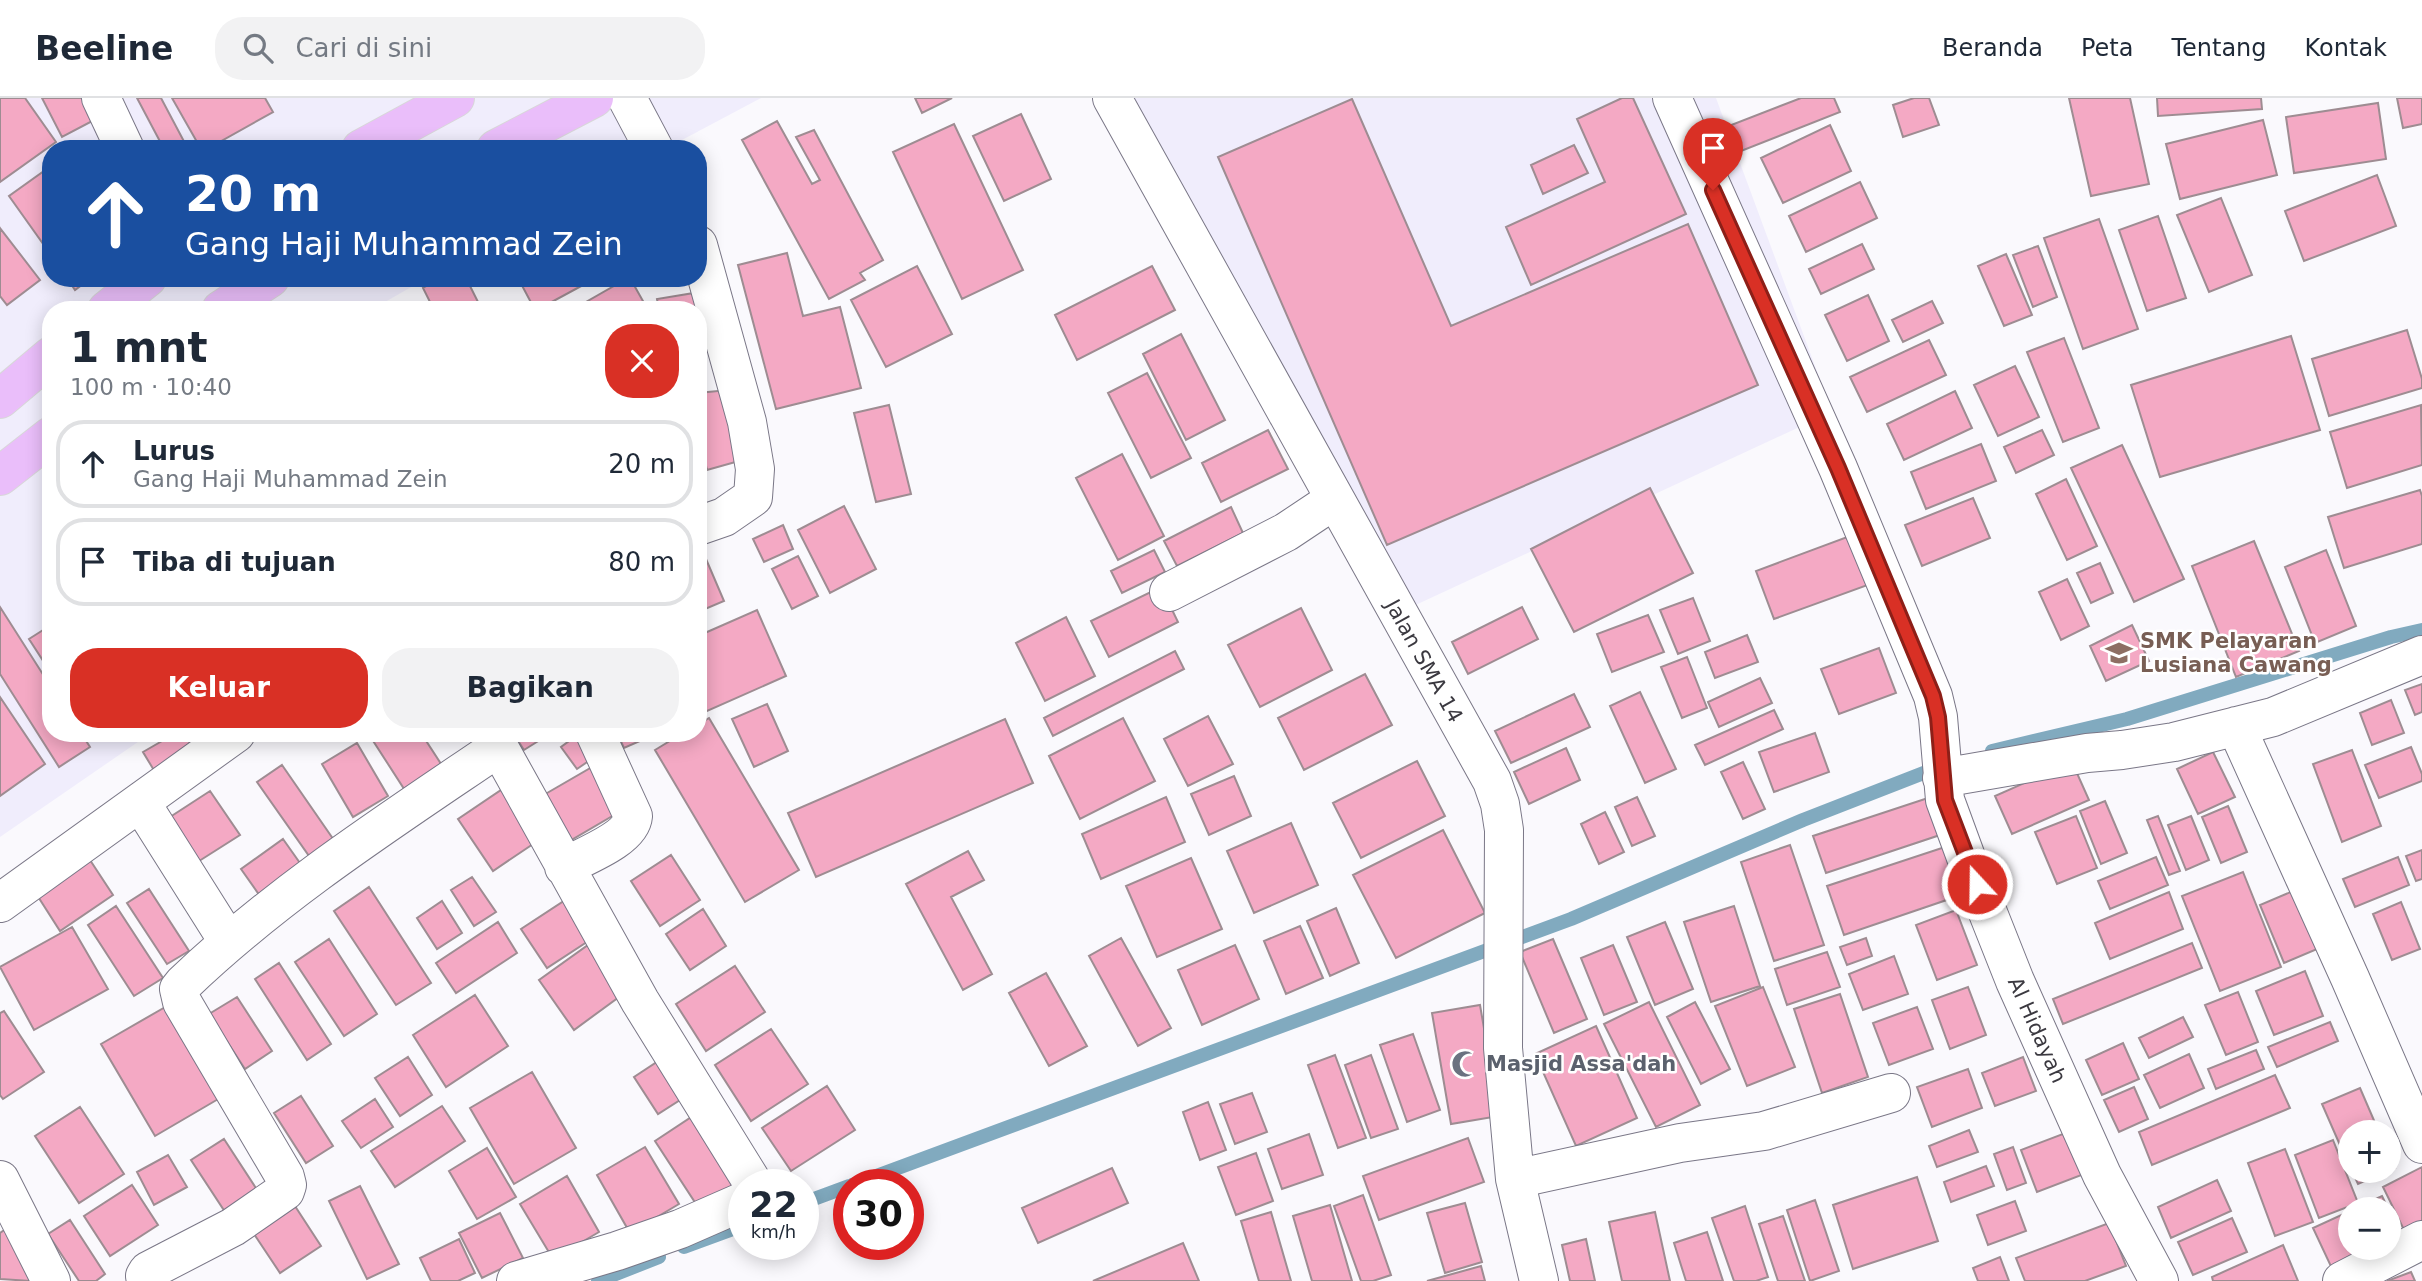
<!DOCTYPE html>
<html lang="id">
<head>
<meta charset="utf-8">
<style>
  :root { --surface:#fff; --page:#f2f2f3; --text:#1f2937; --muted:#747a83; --line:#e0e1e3; --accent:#d93025 }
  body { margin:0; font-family:"DejaVu Sans",sans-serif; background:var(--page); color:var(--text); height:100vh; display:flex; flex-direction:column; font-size:26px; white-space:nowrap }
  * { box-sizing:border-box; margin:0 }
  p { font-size:23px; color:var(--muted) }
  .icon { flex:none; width:38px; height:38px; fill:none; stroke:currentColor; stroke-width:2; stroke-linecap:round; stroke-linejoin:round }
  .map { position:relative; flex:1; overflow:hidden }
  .sheet { position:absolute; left:42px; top:203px; width:665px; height:441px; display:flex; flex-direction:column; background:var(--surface); border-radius:28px; box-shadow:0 4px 18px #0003 }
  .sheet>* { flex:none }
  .guide { position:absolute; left:42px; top:42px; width:665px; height:147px; border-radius:28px; box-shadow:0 4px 18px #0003; background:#1a4fa0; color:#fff; overflow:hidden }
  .buttons { position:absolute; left:2338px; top:1022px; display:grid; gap:14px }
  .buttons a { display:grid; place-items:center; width:63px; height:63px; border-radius:50%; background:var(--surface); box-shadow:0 4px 18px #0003; font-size:35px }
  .speed { position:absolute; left:728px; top:1071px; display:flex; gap:14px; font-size:35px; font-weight:700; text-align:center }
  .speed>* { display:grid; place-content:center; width:91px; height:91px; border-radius:50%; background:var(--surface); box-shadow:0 4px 18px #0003; line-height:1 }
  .speed small { font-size:18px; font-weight:400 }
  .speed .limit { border:10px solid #d22; background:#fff; color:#111 }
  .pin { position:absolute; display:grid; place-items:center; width:60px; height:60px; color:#fff; margin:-72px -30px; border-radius:50% 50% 50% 0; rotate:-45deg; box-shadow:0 0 7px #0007 }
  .pin .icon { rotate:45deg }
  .me { position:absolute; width:77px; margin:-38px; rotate:339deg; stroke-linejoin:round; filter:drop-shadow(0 0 5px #0008) }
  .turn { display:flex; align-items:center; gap:24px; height:147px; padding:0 28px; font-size:32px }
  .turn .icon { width:91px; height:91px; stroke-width:2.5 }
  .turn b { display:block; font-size:49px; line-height:60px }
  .round { display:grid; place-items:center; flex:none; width:74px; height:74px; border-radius:28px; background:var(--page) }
  .headline { display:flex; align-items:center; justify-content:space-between; height:119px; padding:0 28px }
  h1 { font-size:42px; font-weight:700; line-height:52px }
  .button { display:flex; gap:14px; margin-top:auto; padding:14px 28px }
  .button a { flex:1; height:80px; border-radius:28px; background:var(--accent); color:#fff; font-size:28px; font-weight:700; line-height:80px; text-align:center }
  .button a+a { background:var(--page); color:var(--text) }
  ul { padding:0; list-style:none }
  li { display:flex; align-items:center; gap:21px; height:88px; margin:0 14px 10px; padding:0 14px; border:4px solid var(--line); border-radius:28px }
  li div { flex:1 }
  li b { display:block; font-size:26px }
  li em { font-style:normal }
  header { display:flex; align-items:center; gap:42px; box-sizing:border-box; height:98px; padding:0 35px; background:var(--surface); border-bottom:2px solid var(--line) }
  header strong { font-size:33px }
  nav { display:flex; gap:38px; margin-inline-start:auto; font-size:24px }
  .search { width:490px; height:63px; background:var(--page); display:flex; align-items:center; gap:18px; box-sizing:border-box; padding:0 24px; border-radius:28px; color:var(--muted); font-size:26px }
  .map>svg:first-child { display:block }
  .built { fill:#f0edfc }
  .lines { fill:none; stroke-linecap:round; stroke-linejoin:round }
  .stream { stroke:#81aabf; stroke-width:14 }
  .building { fill:#f4a9c4; stroke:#9e8c92; stroke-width:2 }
  .minor-casing { stroke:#7a7787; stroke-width:40 }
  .primary-casing { stroke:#d8d7d9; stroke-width:40 }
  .minor { stroke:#fff; stroke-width:38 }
  .primary { stroke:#eabefa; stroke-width:38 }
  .route-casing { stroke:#8d1f18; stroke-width:18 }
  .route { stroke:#d93025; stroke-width:12 }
  .labels { text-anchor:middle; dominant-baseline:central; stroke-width:5; stroke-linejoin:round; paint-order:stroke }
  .education-label { font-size:21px; font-weight:bold; fill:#785e54; stroke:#fff; text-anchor:start }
  .street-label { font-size:21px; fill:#3b3940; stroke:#fff }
  .worship-label { font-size:21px; font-weight:bold; fill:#5b616d; stroke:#fff; text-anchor:start }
</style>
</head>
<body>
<header>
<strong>Beeline</strong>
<div class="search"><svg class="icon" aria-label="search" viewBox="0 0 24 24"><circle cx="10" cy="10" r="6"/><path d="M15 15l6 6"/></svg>Cari di sini</div>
<nav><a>Beranda</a><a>Peta</a><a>Tentang</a><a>Kontak</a></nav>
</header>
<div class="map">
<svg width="2422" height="1183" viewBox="0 0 2422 1183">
  <rect width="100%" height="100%" fill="#faf9fd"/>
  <path class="built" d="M0,0H761L665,51H51V180H427L371,212H51V635H151L0,739Z
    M1100,0H1716L1832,314L1394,517Z"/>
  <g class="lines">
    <path class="stream" d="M1992,653L2127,621L2391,539L2422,532
      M852,1087L1571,821L1803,722L1939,669
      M803,1105L849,1088
      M684,1149L744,1127
      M598,1183L659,1159"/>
  </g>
  <path class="building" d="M0,0H25L56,44L0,84Z
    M42,0H87L98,20L62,39Z
    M137,0H161L188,51H164Z
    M172,0H265L273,14L207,51H201Z
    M915,0H952L922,15Z
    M1622,0H1633L1686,116L1531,187L1506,129L1605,84L1577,21Z
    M1801,0H1834L1840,14L1736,55L1726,29Z
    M1914,0H1929L1939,27L1903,39L1893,7Z
    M2069,0H2130L2149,86L2091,98Z
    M2157,0H2261L2262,11L2158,18Z
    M2397,0H2422V26L2403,30Z
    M1352,1L1451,228L1688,126L1758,287L1387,447L1218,59Z
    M2378,5L2386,61L2294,75L2286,19Z
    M1021,16L1051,81L1004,103L973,38Z
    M2263,22L2277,77L2180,101L2166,46Z
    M777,23L812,86L820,82L796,39L814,32L883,162L860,175L865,182L829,201L742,42Z
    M954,26L1023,172L962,201L893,54Z
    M1830,27L1851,73L1783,105L1761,60Z
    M1574,47L1588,75L1543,96L1531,67Z
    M51,68V157L9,98Z
    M2377,77L2396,128L2304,163L2285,113Z
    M1860,84L1877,120L1806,154L1789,118Z
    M2221,100L2252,177L2209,194L2177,117Z
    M2158,118L2186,200L2147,213L2119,132Z
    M2099,121L2138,231L2083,251L2044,140Z
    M0,130L40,182L7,207L0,198Z
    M1862,146L1874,171L1821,196L1809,171Z
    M2038,148L2057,199L2033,209L2013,157Z
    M787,155L803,218L840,209L861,290L776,311L738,167Z
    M2006,156L2032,217L2004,228L1978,168Z
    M917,168L952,236L886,269L851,202Z
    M1152,168L1175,212L1077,262L1055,217Z
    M67,180H91L75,192Z
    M440,180H466L482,212H434L423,190Z
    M518,180H596L537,212H535Z
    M628,180H630L648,212H572Z
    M694,195L709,250L698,253V212H659L657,201Z
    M1868,197L1889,243L1847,263L1825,217Z
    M1932,203L1943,225L1903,244L1892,222Z
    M2407,232L2422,281V290L2329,318L2312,261Z
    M1181,236L1225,322L1186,342L1143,256Z
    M2291,238L2320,332L2160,379L2131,287Z
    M2064,240L2099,330L2063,344L2027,254Z
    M1929,242L1946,277L1867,314L1850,279Z
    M2015,268L2039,319L1998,338L1974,287Z
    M1147,275L1191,360L1151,380L1108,295Z
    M728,292L739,363L707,372L698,333V295Z
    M1955,293L1972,330L1904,362L1887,326Z
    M889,307L911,396L876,404L854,315Z
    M2421,307L2422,367L2347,390L2330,334Z
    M1268,332L1288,371L1221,404L1202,365Z
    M2042,332L2054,357L2016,375L2004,349Z
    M1981,346L1996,383L1926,411L1911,374Z
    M2122,347L2184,481L2134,504L2071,370Z
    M1122,356L1164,438L1118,462L1076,380Z
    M2066,381L2097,448L2067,462L2036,396Z
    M1650,390L1693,475L1574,534L1531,451Z
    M2420,392L2422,398V446L2344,470L2328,419Z
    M1973,400L1990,440L1922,468L1905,427Z
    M844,408L876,471L830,495L798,432Z
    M1231,409L1243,435L1177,468L1164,443Z
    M783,427L793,451L764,464L753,441Z
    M1858,435L1876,484L1774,521L1756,473Z
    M2254,443L2299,553L2236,579L2192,468Z
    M1154,452L1165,474L1122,495L1111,473Z
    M2326,452L2356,528L2315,545L2285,469Z
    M703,454L724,503L698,514V456Z
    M798,458L818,498L792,511L772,471Z
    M2100,465L2113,495L2091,505L2077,475Z
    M2067,481L2089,528L2061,542L2039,494Z
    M1161,489L1178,524L1109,559L1091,523Z
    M1693,500L1710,543L1678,556L1660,512Z
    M0,509L51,589V635H81L90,649L59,669L0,576Z
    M1522,509L1538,541L1468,576L1452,544Z
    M1301,510L1332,572L1260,609L1228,547Z
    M757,512L786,578L698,617V538Z
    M1648,517L1664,554L1612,574L1597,536Z
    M1066,519L1095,578L1045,603L1016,545Z
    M51,527V575L29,541Z
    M2132,527L2149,563L2106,583L2090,548Z
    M1747,537L1758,564L1715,580L1705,554Z
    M1879,550L1896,595L1839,616L1821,571Z
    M1175,553L1184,571L1053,638L1044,620Z
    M1687,559L1707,610L1682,620L1661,569Z
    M1365,576L1392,627L1304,672L1278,620Z
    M1760,580L1772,605L1719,629L1708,604Z
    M2422,586V614L2415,617L2405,592Z
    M1640,594L1676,671L1645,685L1610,608Z
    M1574,596L1590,629L1511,665L1495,633Z
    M0,599L45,666L0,698Z
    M2391,602L2404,635L2372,647L2360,615Z
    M767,606L788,653L754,669L732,621Z
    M1774,612L1783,631L1705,667L1695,647Z
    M1208,618L1233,666L1188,688L1164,641Z
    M709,620L799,772L745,804L655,652L683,635H698V626Z
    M1123,620L1155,683L1080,721L1049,658Z
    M1005,621L1033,685L816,779L788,715Z
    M176,635H184L200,662L161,684L143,654Z
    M368,635H421L445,672L408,697Z
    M513,635H551L524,652Z
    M580,635L596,658L577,671L561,649Z
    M617,635H658L624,650Z
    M1815,635L1829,674L1774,694L1759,654Z
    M357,645L388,698L353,719L322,666Z
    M2411,649L2422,676V683L2379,700L2365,667Z
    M1566,650L1580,682L1529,706L1514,674Z
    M2352,652L2381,728L2342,744L2313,666Z
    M2213,654L2235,699L2198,716L2177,671Z
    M1417,663L1445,718L1361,760L1333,705Z
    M1743,664L1765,711L1743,721L1721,674Z
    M2072,664L2089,702L2012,736L1995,698Z
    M599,665L626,710L561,748L535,702Z
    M282,667L338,748L314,765L257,684Z
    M1234,678L1251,718L1209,737L1191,696Z
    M507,688L542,740L493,773L458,721Z
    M210,693L240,737L196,765L167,721Z
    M1940,696L1952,733L1826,775L1813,738Z
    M1166,699L1185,744L1101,781L1082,736Z
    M1637,699L1655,738L1632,748L1615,709Z
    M2105,703L2127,755L2101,766L2080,713Z
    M2228,708L2247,754L2221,765L2202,719Z
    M1605,714L1624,754L1599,766L1581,726Z
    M2076,718L2097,770L2057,786L2035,734Z
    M2158,718L2180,773L2169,777L2147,722Z
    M2191,718L2209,762L2186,772L2168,727Z
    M1291,725L1318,787L1254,815L1227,753Z
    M1443,732L1485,815L1396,860L1353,777Z
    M283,741L307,775L265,805L241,771Z
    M1957,745L1973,793L1844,837L1827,788Z
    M1790,747L1824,847L1774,863L1741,764Z
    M2422,752V781L2416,783L2406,758Z
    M968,753L984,782L951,799L992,876L963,892L906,786Z
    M671,757L700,802L660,828L631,783Z
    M2156,759L2168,787L2110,811L2098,783Z
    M2398,759L2409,787L2355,809L2343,781Z
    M1191,760L1222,831L1157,859L1126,788Z
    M90,762L113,797L60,833L37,797Z
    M2243,774L2281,869L2220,893L2182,798Z
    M472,779L496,814L474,828L451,792Z
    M2305,788L2329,846L2284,865L2260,807Z
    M369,789L431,885L396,907L334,813Z
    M149,791L189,853L167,866L127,805Z
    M2169,794L2183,831L2110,861L2095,825Z
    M570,799L596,838L547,870L521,831Z
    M442,803L462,835L437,851L417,820Z
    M2401,804L2420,851L2392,862L2373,816Z
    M116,808L163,880L134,898L88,827Z
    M1734,808L1760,888L1711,904L1684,824Z
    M1336,810L1359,865L1330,878L1307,823Z
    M703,811L726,848L690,872L666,836Z
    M1956,812L1977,867L1937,882L1916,827Z
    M498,824L517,855L456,895L436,865Z
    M1665,824L1693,891L1655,907L1627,839Z
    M1300,828L1323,880L1286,896L1264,843Z
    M72,829L108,891L34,932L0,869Z
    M1121,840L1171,930L1138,948L1089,858Z
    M1866,840L1872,858L1847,867L1840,849Z
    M329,841L377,916L344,938L295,864Z
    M1553,841L1587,921L1554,935L1520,854Z
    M595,842L630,891L574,932L539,882Z
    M2192,845L2202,870L2063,926L2053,901Z
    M1235,847L1259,901L1202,927L1178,872Z
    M1613,847L1637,904L1604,917L1581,860Z
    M1827,854L1840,889L1787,907L1775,871Z
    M1894,858L1908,896L1863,912L1849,876Z
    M279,865L331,946L307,962L255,881Z
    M735,868L765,914L706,953L676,906Z
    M2305,873L2323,918L2274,937L2256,893Z
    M1046,875L1087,948L1049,968L1009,895Z
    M1763,889L1795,969L1747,988L1715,908Z
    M1968,889L1986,937L1950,951L1932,902Z
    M2238,894L2258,944L2226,957L2205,907Z
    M1840,896L1868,979L1822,995L1794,911Z
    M475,897L508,948L446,989L413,937Z
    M237,899L272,953L245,971L209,916Z
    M1649,904L1700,1007L1656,1029L1604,926Z
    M1695,904L1730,971L1701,986L1667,919Z
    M1480,907L1499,1018L1451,1026L1432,915Z
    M167,908L220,1000L155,1038L101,946Z
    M1917,909L1933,951L1889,967L1873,925Z
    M4,913L44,974L3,1001L0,997V915Z
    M2183,919L2193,939L2149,960L2139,940Z
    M2330,924L2338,943L2277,969L2268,949Z
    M1596,928L1637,1020L1576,1048L1535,956Z
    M771,931L808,986L751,1023L715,967Z
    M1413,936L1440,1012L1407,1024L1380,947Z
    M2123,945L2139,981L2102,997L2086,962Z
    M2256,952L2264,971L2216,991L2208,971Z
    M2189,956L2204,990L2160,1010L2144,977Z
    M1335,957L1366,1040L1338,1050L1308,967Z
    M1371,957L1398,1031L1371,1040L1345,967Z
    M666,958L691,995L658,1016L634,979Z
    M408,959L432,997L400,1018L375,980Z
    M2023,959L2036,993L1995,1008L1982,975Z
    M1968,971L1982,1010L1932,1029L1917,989Z
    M532,974L576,1050L514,1086L470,1010Z
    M2275,977L2290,1010L2152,1067L2139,1034Z
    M827,988L855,1032L791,1073L762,1030Z
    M2134,989L2148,1021L2119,1034L2104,1002Z
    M2360,990L2379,1034H2350V1070L2322,1006Z
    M1252,995L1267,1034L1235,1046L1220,1006Z
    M301,998L333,1048L306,1065L274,1015Z
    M375,1001L393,1029L361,1050L342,1023Z
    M1208,1004L1226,1052L1200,1062L1183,1014Z
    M442,1008L465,1043L395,1089L371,1053Z
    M80,1009L124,1076L79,1105L35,1038Z
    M699,1014L743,1082L700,1112L655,1043Z
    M2076,1031L2092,1073L2037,1094L2021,1052Z
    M1969,1032L1978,1054L1937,1069L1929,1048Z
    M1309,1036L1323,1077L1282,1091L1268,1051Z
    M1468,1040L1484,1084L1379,1122L1363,1078Z
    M224,1041L265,1104L233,1126L191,1062Z
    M2333,1042L2358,1105L2319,1120L2295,1057Z
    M645,1049L679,1106L630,1135L597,1077Z
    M2013,1049L2026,1085L2007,1092L1994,1056Z
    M487,1050L516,1099L477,1121L449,1073Z
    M2285,1051L2313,1124L2275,1138L2248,1065Z
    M1256,1055L1273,1103L1236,1117L1218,1069Z
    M2389,1056L2395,1070L2358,1086L2352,1073H2389Z
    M168,1057L187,1089L154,1107L137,1074Z
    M1986,1068L1994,1088L1951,1104L1944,1084Z
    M2422,1069V1134L2408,1140L2383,1089Z
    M1112,1070L1128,1105L1038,1145L1022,1110Z
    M567,1078L599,1134L553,1161L520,1106Z
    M1917,1079L1938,1143L1853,1171L1833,1107Z
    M2217,1082L2231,1113L2171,1140L2158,1109Z
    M132,1087L158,1127L110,1158L84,1118Z
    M360,1088L399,1166L367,1181L329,1103Z
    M1363,1097L1391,1177L1373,1183H1361L1334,1108Z
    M2382,1098L2405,1146L2336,1179L2313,1130L2350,1113V1150H2389V1111H2353Z
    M1815,1102L1839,1173L1810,1183L1787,1112Z
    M2015,1103L2026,1133L1988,1147L1977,1117Z
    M293,1105L321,1148L280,1175L252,1133Z
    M1465,1105L1482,1164L1445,1175L1427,1115Z
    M1330,1107L1352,1183H1312L1293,1118Z
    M1745,1108L1768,1179L1756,1183H1734L1712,1120Z
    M1271,1114L1291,1183H1259L1241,1123Z
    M1655,1114L1670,1183H1622L1609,1124Z
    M500,1115L523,1160L482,1180L459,1135Z
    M1783,1118L1805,1183H1778L1759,1126Z
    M2232,1120L2247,1154L2193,1177L2178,1144Z
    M70,1122L105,1176L96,1183H79L48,1136Z
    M2109,1125L2126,1168L2085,1183H2025L2016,1160Z
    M13,1126L31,1183L0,1181V1135Z
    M1707,1134L1723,1183H1686L1674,1145Z
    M459,1141L475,1175L458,1183H431L420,1160Z
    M1586,1141L1595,1183H1570L1562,1147Z
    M1183,1145L1199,1183H1093Z
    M2283,1147L2298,1183H2213L2212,1179Z
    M2000,1159L2009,1183H1978L1973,1170Z
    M1481,1168L1485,1183H1427Z
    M2411,1174L2415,1183H2387Z"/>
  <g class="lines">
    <defs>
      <path id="minor" d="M101,0L125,51
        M627,0L654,51
        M1112,0L1492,683L1500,706L1504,732L1503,950L1515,1081L1539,1183
        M1672,0L1838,370L1933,598L1938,619L1945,702L1967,762L2015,883L2102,1077L2159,1183
        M698,147L747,324L755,371L753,399L724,419L698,428
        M1169,494L1286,434L1334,402
        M2236,628L2350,880L2422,1046
        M491,635L640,903L754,1087
        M1942,680L2087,655L2122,652L2174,644L2273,619L2422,557
        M141,705L228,843
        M564,769C584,758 631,741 633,718L595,635
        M0,805L236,635
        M1515,1081L1680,1045L1764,1033L1891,995
        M0,1082L51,1183
        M146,1183L145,1178L148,1173L233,1129L285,1093L287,1087L285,1079L182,904L179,891L183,886C278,795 390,723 499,649
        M516,1183L617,1153L680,1131L744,1103
        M2342,1183L2422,1142"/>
      <path id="primary" d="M361,51L455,0
        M496,51L594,0
        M107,212L147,180
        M221,212L270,180
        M0,301L51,258
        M0,378L51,338"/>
    </defs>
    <use href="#minor" class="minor-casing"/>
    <use href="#primary" class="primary-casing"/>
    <use href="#minor" class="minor"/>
    <use href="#primary" class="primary"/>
  </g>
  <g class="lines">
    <defs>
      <path id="route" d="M1713,92L1838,370L1933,598L1938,619L1945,702L1977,786"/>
    </defs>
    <use href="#route" class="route-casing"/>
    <use href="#route" class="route"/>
  </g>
  <defs>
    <symbol id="school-bare" viewBox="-9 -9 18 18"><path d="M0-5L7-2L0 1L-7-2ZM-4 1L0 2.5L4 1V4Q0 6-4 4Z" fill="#8d6e63" stroke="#fff" stroke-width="2.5" paint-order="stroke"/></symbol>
    <symbol id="mosque-bare" viewBox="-9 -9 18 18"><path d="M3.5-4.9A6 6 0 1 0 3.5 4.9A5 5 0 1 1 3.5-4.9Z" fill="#6b7280" stroke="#fff" stroke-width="2.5" paint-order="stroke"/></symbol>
  </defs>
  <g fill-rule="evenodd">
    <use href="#school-bare" x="2100" y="536" width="38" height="38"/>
    <use href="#mosque-bare" x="1446" y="947" width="38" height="38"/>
  </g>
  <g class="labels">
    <g class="education-label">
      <text x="2140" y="543">SMK Pelayaran<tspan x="2140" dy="24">Lusiana Cawang</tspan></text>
    </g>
    <g class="street-label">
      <text transform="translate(1424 563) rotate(61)">Jalan SMA 14</text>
      <text transform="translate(2037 932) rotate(66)">Al Hidayah</text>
    </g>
    <g class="worship-label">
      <text x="1486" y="966">Masjid Assa'dah</text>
    </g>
  </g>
</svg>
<div class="buttons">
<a>+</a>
<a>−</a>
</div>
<div class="speed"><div>22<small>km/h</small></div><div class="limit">30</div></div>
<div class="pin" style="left:1713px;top:92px;background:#d93025"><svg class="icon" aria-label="arrive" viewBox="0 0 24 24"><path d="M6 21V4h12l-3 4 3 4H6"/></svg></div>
<svg class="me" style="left:1977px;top:786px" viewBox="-20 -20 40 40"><circle r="17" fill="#d93025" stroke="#fff" stroke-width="3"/><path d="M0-11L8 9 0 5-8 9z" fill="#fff"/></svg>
<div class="guide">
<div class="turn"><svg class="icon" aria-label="ahead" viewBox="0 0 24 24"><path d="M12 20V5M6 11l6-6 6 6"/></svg><div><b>20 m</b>Gang Haji Muhammad Zein</div></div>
</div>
<section class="sheet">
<div class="headline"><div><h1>1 mnt</h1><p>100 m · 10:40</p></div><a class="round" style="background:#d93025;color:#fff"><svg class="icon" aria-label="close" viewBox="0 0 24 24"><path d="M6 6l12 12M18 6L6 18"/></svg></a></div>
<ul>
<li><svg class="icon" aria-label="ahead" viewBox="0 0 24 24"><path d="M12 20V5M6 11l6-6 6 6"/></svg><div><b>Lurus</b><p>Gang Haji Muhammad Zein</p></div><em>20 m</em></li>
<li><svg class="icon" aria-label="arrive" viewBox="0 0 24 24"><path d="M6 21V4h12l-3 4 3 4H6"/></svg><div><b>Tiba di tujuan</b></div><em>80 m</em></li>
</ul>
<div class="button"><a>Keluar</a><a>Bagikan</a></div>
</section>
</div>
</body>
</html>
